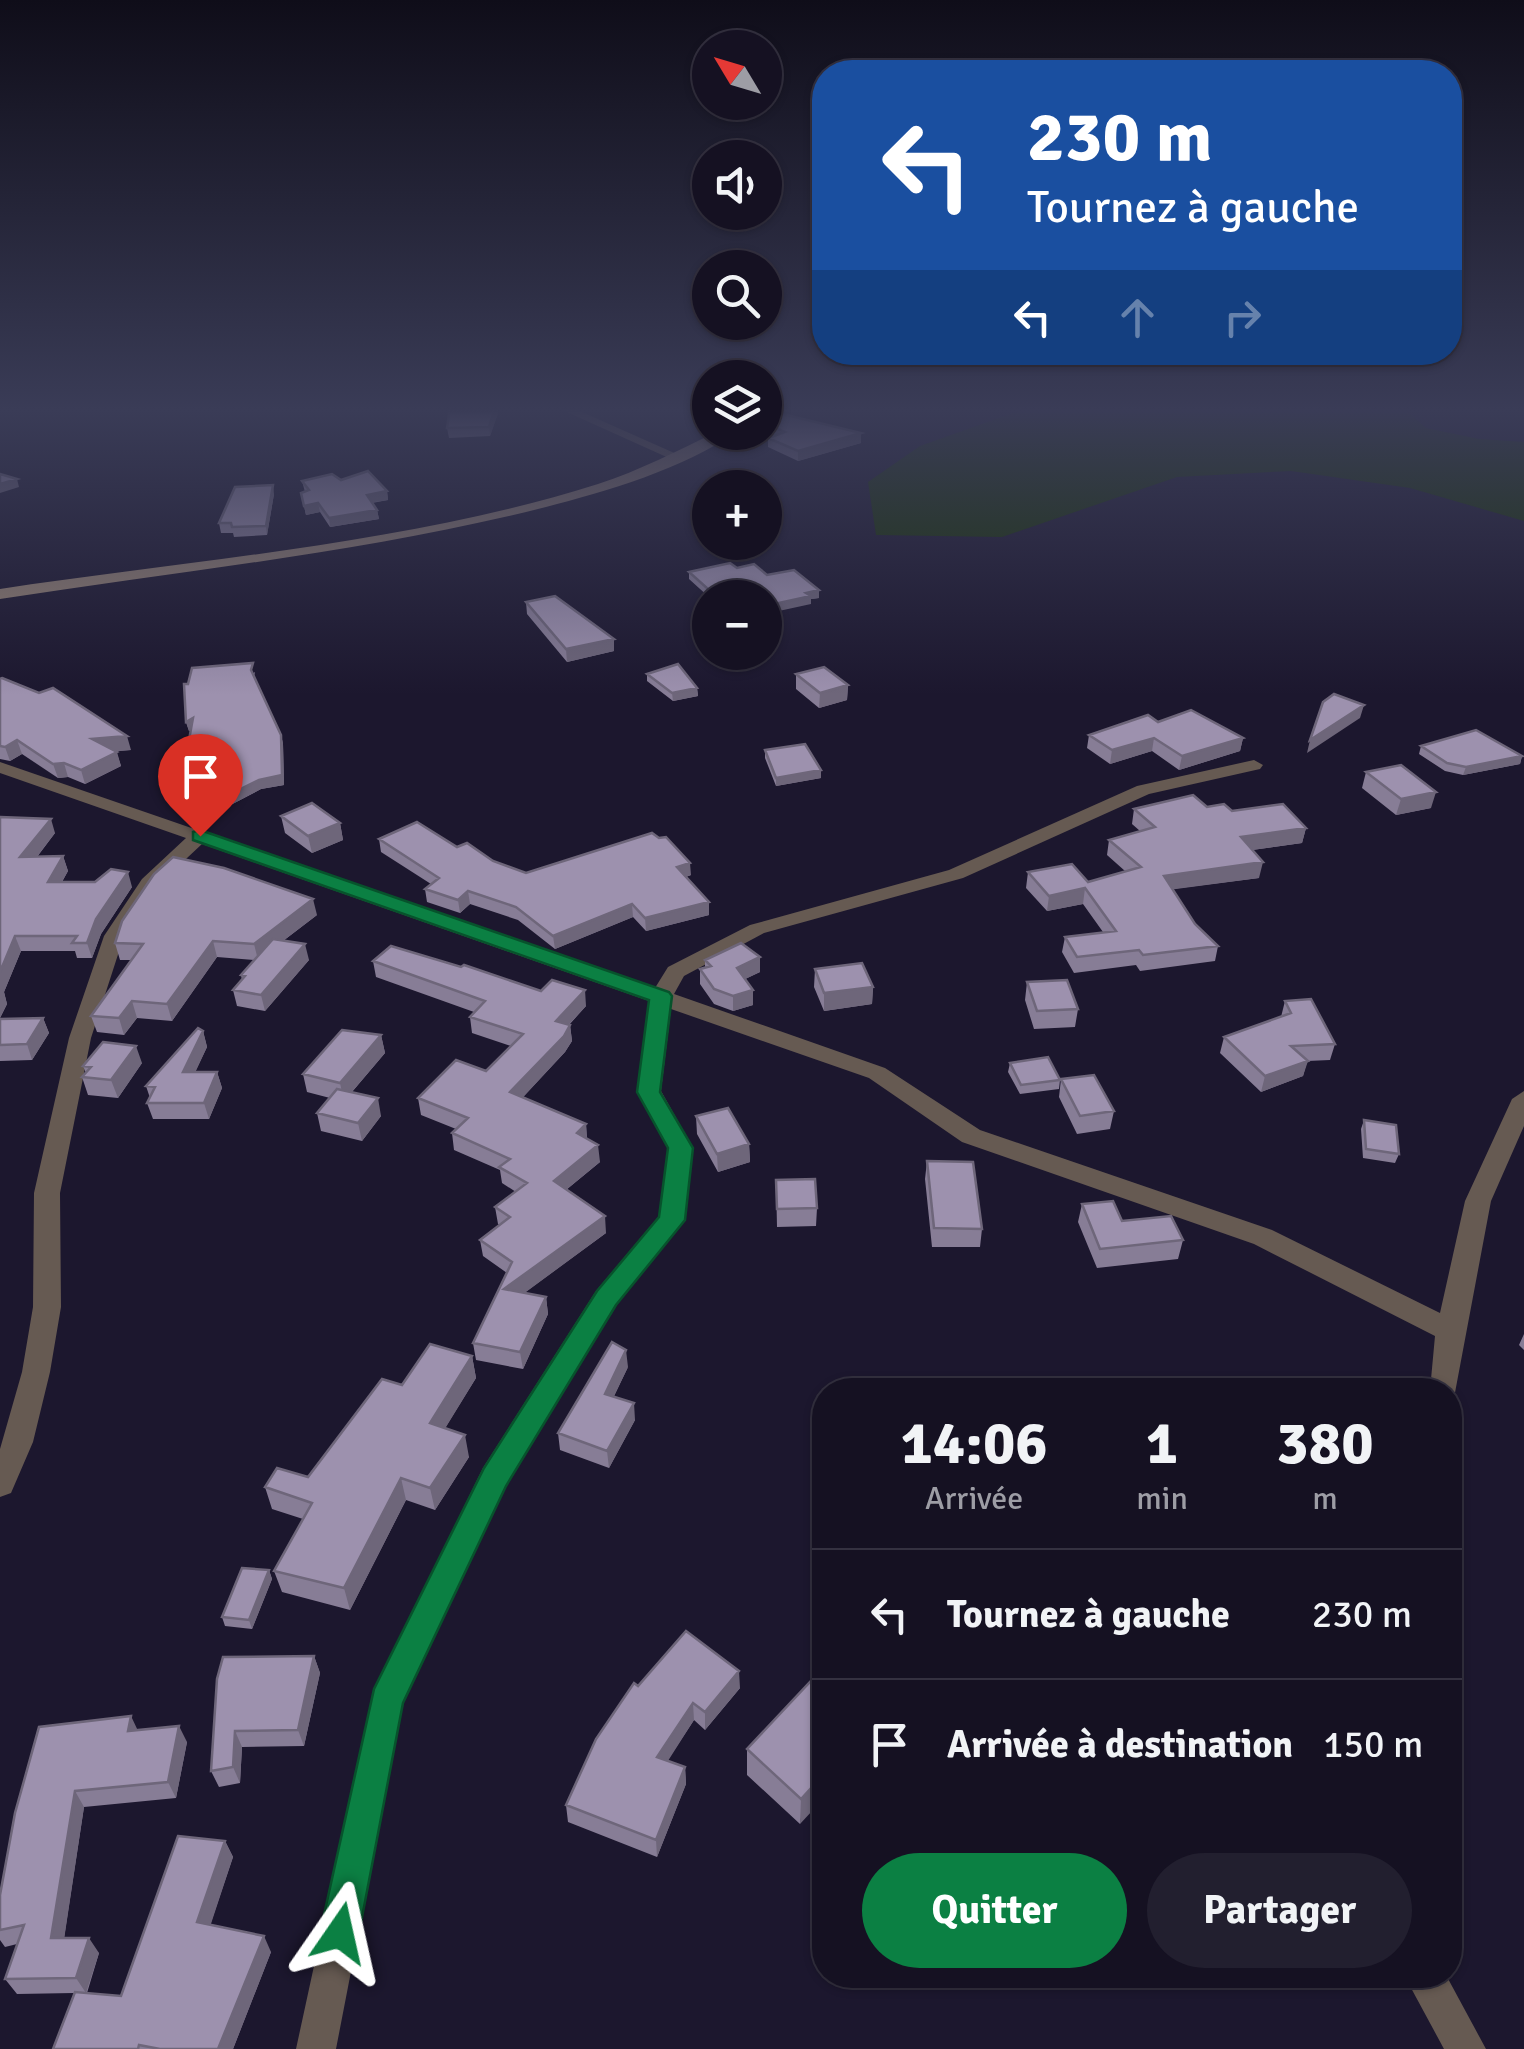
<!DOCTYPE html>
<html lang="fr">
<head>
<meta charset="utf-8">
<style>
  :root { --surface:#151122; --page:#221f2f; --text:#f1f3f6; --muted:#9d9da5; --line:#343140; --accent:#0b8043 }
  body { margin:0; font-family:Signika,sans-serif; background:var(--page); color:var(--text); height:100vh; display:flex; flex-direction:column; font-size:38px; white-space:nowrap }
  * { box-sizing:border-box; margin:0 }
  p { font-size:32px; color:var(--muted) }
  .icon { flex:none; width:55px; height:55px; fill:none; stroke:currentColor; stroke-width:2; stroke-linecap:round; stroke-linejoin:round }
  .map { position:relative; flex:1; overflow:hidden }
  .sheet { position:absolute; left:812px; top:1378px; width:650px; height:610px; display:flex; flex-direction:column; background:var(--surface); border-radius:40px; box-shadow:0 2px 8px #0004,0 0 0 2px var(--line) }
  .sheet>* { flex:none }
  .guide { position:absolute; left:812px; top:60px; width:650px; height:305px; border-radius:40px; box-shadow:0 2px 8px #0004,0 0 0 2px var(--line); background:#1a4fa0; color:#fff; overflow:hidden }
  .needle { width:65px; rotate:308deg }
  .buttons { position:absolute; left:692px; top:30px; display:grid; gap:20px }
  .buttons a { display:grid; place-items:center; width:90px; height:90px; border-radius:50%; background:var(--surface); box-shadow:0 2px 8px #0004,0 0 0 2px var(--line); font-size:50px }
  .pin { position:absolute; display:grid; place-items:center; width:85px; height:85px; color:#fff; margin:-102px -42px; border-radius:50% 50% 50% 0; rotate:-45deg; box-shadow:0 0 10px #0007 }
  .pin .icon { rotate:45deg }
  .me { position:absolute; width:110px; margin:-55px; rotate:11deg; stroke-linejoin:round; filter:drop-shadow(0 0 8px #0008) }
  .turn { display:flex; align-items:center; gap:35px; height:210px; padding:0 50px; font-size:45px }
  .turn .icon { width:130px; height:130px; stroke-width:2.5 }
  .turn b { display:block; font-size:70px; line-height:85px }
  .lanes { display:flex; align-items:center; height:95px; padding:0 50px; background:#0003; justify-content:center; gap:50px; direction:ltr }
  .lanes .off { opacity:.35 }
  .eta { display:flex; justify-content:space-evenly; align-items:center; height:170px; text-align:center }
  .eta b { font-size:60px; font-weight:800; line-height:70px }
  .primary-button { display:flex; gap:20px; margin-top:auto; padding:20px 50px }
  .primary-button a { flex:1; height:115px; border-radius:60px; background:var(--accent); color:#fff; font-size:40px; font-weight:800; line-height:115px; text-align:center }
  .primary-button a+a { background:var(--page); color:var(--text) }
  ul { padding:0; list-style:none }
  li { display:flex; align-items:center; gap:30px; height:130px; padding:0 50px; border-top:2px solid var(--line) }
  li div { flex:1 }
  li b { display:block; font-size:38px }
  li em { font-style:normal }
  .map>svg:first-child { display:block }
  .green { fill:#183203 }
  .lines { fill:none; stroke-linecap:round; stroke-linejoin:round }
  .street { fill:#665a52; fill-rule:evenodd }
  .secondary { fill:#907e71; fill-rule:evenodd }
  .wall { fill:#877d96 }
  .shaded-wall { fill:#6e667a }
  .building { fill:#9d91ae; stroke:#6e667a; stroke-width:2.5 }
  .route { fill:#0b8043; stroke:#07532c; stroke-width:2.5 }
</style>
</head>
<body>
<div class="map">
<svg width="1524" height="2049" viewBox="0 0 1524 2049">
  <rect width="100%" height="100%" fill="#1c172e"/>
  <path class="green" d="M1027,408H1421L1407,411L1426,428L1479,439L1524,442V521L1410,488L1291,471L1177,477L1002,537L876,535L868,482L920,446Z"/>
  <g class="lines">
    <path class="street" d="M558,408H573L681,456L671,459Z
      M1254,760L1263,765L1260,769L1149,794L963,878L764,933L684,976L674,994L885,1068L980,1130L1272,1230L1440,1313L1465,1201L1512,1099L1524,1091V1126L1491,1201L1454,1398L1450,1400V1390H1430L1435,1336L1254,1244L962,1142L869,1078L671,1009L661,1091L693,1148L685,1219L616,1305L505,1485L403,1703L336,2049H296L374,1689L483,1468L596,1291L659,1216L669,1148L637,1091L649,1001L202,844L156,887L124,936L91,1038L60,1193L61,1307L50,1372L33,1442L11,1493L0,1497V1449L22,1372L33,1307L34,1193L69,1038L104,936L142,879L186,838L0,773V762L655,988L668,967L750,925L949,870L1137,786Z
      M1404,1975H1446L1486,2049H1444Z"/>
    <path class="secondary" d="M776,408H792L765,421V412Z
      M717,432H735C687,468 604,492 546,507C367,552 182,571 0,599V589C193,560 413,543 598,484C639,471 678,450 717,432Z"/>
  </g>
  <path class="wall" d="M450,408H497L498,413L490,436L449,438L447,428Z
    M765,415L861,443L798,461L768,447V438L772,436L762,432H765Z
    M341,480L387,491L388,500L372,503L377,510L379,519L330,527L320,512L306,515L301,493L305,492L302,481Z
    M274,494L267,535L234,537L233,533H221L219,523Z
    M737,568L819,590V598L811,599V604L765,598H710L689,579V572Z
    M526,602L614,651L567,662L527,614Z
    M255,672L254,676L281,735L283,744L284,785L261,789L221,810L190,760L187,751L191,730L189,731L186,722Z
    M647,674L697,688L698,696L673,701L647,681Z
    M796,674L848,685L847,700L819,708L796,689Z
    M0,679L131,750L116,751L121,766L85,784L68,777L58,778L22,754L10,761L0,759Z
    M1158,722L1243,738L1240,751L1179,770L1152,751L1110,764L1087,748L1089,735Z
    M1421,746L1522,756L1520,764L1463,775L1445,771L1419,754Z
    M765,750L821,778L776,786L765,758Z
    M1366,772L1431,808L1396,815L1362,788Z
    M1207,807L1306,828L1302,843L1252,850L1259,878L1172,889L1195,924L1218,946L1215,961L1140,971L1136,965L1074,973L1062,952L1065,937L1103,932L1083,904L1047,911L1026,888L1028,872L1088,882L1125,871L1107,855L1109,840L1140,831L1132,824L1134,809Z
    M281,816L340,823L343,840L312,853L285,833Z
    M0,817L55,833L37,857L63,856L68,871L62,882L132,887L101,934L92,958H77L75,951H21L4,992L7,1004L0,1018Z
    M379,839L457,847L526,873L691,875L686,877L709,915L646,931L633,917L555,949L518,920L470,904L460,913L427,902L425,889L431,884L381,852Z
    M317,915L283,941L309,960L265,1011L237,1006L233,990L242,980L241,975L254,960L217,957L172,1021L137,1018L124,1035L97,1032L91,1016L132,960H120L115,943Z
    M705,960L760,972L745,979L753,1005L733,1011L714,1004L700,984V969L705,968Z
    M373,961L586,1006L569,1025H570L572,1041L565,1052L523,1097L586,1124L587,1139L600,1162L566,1190L606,1233L524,1293L546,1297L548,1314L523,1369L476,1360L473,1343L507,1273L483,1256L480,1240L500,1225L498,1224L495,1207L516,1192L502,1183L500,1170L454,1150L452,1133L456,1129L421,1115L418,1098L486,1071L511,1046L472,1033L470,1017L474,1012L376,977Z
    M815,969L873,987L872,1004L824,1011L814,987Z
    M1027,982L1078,1009L1075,1027L1034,1029L1025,1000Z
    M1285,1001L1335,1044L1330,1060L1307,1061L1303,1076L1261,1092L1220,1053L1224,1037L1281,1017Z
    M43,1018L49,1033L32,1060L0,1061V1019Z
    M203,1031L207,1047L195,1072H217L222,1088L209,1119H153L147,1103L150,1098L146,1086Z
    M381,1035L385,1053L352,1092L381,1116L362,1141L321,1131L317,1113L330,1098L307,1092L303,1074Z
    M142,1063L118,1098L88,1095L82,1077L86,1073L83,1066Z
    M1010,1063L1060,1080L1059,1089L1020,1094L1008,1072Z
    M1061,1079L1114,1111L1110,1129L1077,1134L1059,1097Z
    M696,1116L749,1144L750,1162L718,1172L697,1134Z
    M1364,1120L1399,1154L1395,1163L1363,1158L1361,1129Z
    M927,1161L982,1229L980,1247H932L925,1179Z
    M776,1180L817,1208L816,1226L777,1227Z
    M1082,1204L1122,1221L1183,1240L1178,1259L1097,1268L1078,1222Z
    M1524,1334V1350L1519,1345Z
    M472,1356L476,1378L445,1428L469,1457L435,1510L406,1500L350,1610L282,1592L274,1571L303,1519L272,1509L265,1487L308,1477L402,1385Z
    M628,1367L614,1396L635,1420L609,1468L560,1450L558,1433Z
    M269,1570L272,1579L252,1629L225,1626L222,1617Z
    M314,1656L320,1673L304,1746L242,1747L240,1783L219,1787L211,1771L217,1679Z
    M825,1666L800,1824L747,1775V1749Z
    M638,1686L740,1688L705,1730L694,1720L667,1761L685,1767L686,1784L657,1857L568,1822L566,1805Z
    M138,1730L187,1742L176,1798L84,1807L64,1938L99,1953L87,1993L121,1996L225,1841L233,1857L210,1925L271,1952L233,2049H53L74,1993L17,1994L5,1979L17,1944L5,1947L0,1940V1895L15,1813Z"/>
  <path class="shaded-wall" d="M495,408H497L498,413L490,436L489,427Z
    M861,433V443L798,461V451Z
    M17,479L19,487L0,493V484Z
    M273,485L274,494L267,535L266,526Z
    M387,491L388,500L368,503L367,495Z
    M318,503L320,512L306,515L304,506Z
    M377,510L379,519L330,527L329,518Z
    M819,590V598L811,599V604L765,614V606Z
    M614,639V651L567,662L566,649Z
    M848,685L847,700L819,708L820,693Z
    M697,688L698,696L673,701L672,693Z
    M1364,705L1360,718L1307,753L1310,740Z
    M193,718L195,728L189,731L186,722Z
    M281,735L283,744L284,785L261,789L221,810L218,800Z
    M127,736L131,750L96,753L92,739Z
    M1154,738L1152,751L1110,764L1112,750Z
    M1243,738L1240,751L1179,770L1182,756Z
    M17,740L22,754L10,761L5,747Z
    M117,752L121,766L85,784L81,770Z
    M1522,756L1520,764L1463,775L1466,767Z
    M64,763L68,777L58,778L53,764Z
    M821,770V778L776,786V778Z
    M1436,792L1431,808L1396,815L1401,799Z
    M51,819L55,833L25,872L20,857Z
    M340,823L343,840L312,853L308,836Z
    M1306,828L1302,843L1238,852L1241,837Z
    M63,856L68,871L53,897L48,882Z
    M1263,862L1259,878L1161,891L1164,876Z
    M690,863L691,875L677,880V867Z
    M128,872L132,887L101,934L92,958L87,943L96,919Z
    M1085,888L1083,904L1047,911L1049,896Z
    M468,891L470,904L460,913L458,900Z
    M313,899L317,915L258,960L254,944Z
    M709,902V915L646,931L645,918Z
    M632,904L633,917L555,949L553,936Z
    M15,936L21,951L4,992L7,1004L0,1018V972Z
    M213,941L217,957L172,1021L167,1004Z
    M305,944L309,960L265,1011L261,995Z
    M760,957V972L737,983V968Z
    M873,987L872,1004L824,1011V993Z
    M585,990L586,1006L557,1037L556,1021Z
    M753,990V1005L733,1011V996Z
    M132,1001L137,1018L124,1035L119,1018Z
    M43,1018L49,1033L32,1060L27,1044Z
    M570,1025L572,1041L565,1052L513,1108L510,1092Z
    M203,1031L207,1047L188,1088L183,1072Z
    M381,1035L385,1053L344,1101L340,1083Z
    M136,1046L142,1063L118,1098L111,1080Z
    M1308,1061L1303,1076L1261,1092L1265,1076Z
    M217,1072L222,1088L209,1119L204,1103Z
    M378,1098L381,1116L362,1141L358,1123Z
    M586,1124L587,1141L577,1133Z
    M749,1144L750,1162L718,1172L717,1154Z
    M598,1145L600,1162L556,1198L554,1181Z
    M605,1216L606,1233L507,1306L504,1289Z
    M546,1297L548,1314L523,1369L520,1352Z
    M626,1350L628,1367L607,1411L605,1394Z
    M472,1356L476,1378L435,1445L430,1423Z
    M634,1403L635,1420L609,1468L607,1451Z
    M465,1435L469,1457L435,1510L430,1488Z
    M401,1478L406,1500L350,1610L344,1588Z
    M269,1570L272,1579L252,1629L249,1620Z
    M314,1656L320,1673L304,1746L298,1730Z
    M739,1671L740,1688L705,1730V1712Z
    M693,1703L694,1720L659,1775L657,1757Z
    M131,1716L139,1733L128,1731Z
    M179,1726L187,1742L176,1798L168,1782Z
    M235,1731L242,1747L240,1783L233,1767Z
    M685,1767L686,1784L657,1857L656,1840Z
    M825,1773V1797L800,1824L801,1799Z
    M75,1791L84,1807L62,1953L51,1938Z
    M225,1841L233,1857L206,1939L197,1922Z
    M264,1936L271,1952L233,2049H218Z
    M89,1938L99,1953L86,1993L76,1978Z"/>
  <path class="building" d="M450,408H495L489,427L447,428Z
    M774,412L861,433L798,451L768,438L785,432L765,424V415Z
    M368,471L387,491L367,495L377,510L329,518L318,503L304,506L301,493L309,490L302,481L332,474L341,480Z
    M0,474L17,479L0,484Z
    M273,485L266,526L232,527L231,523H219L235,487Z
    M730,563L737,568L754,564L767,575L794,570L819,590L806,593L811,596L765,606V598H718L689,572Z
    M555,596L614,639L566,649L526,602Z
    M253,663L251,670L281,735L282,775L259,780L218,800L187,751L193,718L186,722L184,684H188L192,668Z
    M678,664L697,688L672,693L647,674Z
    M824,667L848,685L820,693L796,674Z
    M2,678L39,693L53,688L127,736L92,739L117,752L81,770L64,763L53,764L17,740L5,747L0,746V679Z
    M1334,694L1364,705L1310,740L1323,702Z
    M1191,710L1243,738L1182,756L1154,738L1112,750L1089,735L1148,715L1158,722Z
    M1476,730L1522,756L1466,767L1447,763L1421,746Z
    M805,744L821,770L776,778L765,750Z
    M1401,765L1436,792L1401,799L1366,772Z
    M1193,795L1207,807L1224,804L1232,811L1283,804L1306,828L1241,837L1263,862L1164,876L1195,924L1218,946L1143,955L1139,950L1077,957L1065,937L1116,931L1085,888L1049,896L1028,872L1072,864L1088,882L1141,867L1109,840L1155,827L1134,809Z
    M312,803L340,823L308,836L281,816Z
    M0,817L51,819L20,857L63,856L48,882H95L111,869L128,872L96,919L87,943H72L77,936H15L0,972Z
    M417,822L457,847L467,843L493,861L526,873L652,833L659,838L666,837L690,863L677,867L709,902L645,918L632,904L553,936L516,907L468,891L458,900L425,889L439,878L379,839Z
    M173,857L224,868L313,899L254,944L213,941L167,1004L132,1001L119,1018L91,1016L143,944L115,943L122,921L154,874Z
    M273,939L305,944L261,995L233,990L245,976L241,975Z
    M741,943L760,957L737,968L753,990L733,996L714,989L700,969L711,966L705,960Z
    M391,946L461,967L464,965L541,991L552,980L585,990L556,1021L570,1025L564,1036L510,1092L586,1124L577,1133L598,1145L554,1181L605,1216L504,1289L546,1297L520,1352L473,1343L512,1262L480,1240L510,1217L495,1207L527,1183L499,1167L510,1159L452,1133L468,1118L418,1098L456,1060L486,1071L523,1034L470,1017L485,1001L373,961Z
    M862,963L873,987L824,993L815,969Z
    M1067,980L1078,1009L1037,1011L1027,982Z
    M1311,999L1335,1044L1291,1046L1308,1061L1265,1076L1224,1037L1291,1013L1285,1001Z
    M43,1018L27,1044L0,1045V1019Z
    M198,1028L203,1031L183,1072H217L204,1103H147L155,1087L146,1086Z
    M342,1030L381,1035L340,1083L303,1074Z
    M103,1042L136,1046L111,1080L82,1077L91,1067L83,1066Z
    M1048,1057L1060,1080L1021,1085L1010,1063Z
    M1094,1075L1114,1111L1080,1116L1061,1079Z
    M337,1089L378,1098L358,1123L317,1113Z
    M728,1108L749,1144L717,1154L696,1116Z
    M1364,1120L1396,1125L1399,1154L1366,1149Z
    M927,1161L973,1162L982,1229L934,1228Z
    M815,1179L817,1208L777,1209L776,1180Z
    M1113,1201L1122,1221L1171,1216L1183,1240L1100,1249L1082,1204Z
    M612,1342L626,1350L605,1394L634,1403L607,1451L558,1433Z
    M430,1344L472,1356L430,1423L465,1435L430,1488L401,1478L344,1588L274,1571L312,1503L265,1487L277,1468L308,1477L382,1379L402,1385Z
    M242,1568L269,1570L249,1620L222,1617Z
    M686,1631L739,1671L705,1712L693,1703L657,1757L685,1767L656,1840L566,1805L596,1739L634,1683L638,1686Z
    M314,1656L298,1730L235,1731L233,1767L211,1771L217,1679L223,1657Z
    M825,1666V1773L801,1799L747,1749Z
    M131,1716L128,1731L179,1726L168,1782L75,1791L51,1938H89L76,1978L5,1979L24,1925L0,1930V1895L15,1813L39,1727Z
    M178,1836L225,1841L197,1922L264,1936L218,2049H160L139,2045L138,2049H53L75,1992L121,1996Z"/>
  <linearGradient id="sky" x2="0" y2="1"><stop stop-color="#0f0d19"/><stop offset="0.59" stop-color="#3a3c57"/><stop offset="1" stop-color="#3a3c57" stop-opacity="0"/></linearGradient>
  <rect width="1524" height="695" fill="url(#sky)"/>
  <path class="route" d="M200,830L669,992L672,996L660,1092L693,1148L685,1220L616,1305L506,1486L403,1703L359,1933L353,1947L340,1952L326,1947L320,1933L374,1689L484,1468L597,1291L659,1217L668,1148L637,1092L649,1000L193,840V832Z"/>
</svg>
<div class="buttons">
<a><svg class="needle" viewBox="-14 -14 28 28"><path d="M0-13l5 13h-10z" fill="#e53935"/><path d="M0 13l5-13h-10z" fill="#9d9da5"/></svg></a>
<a><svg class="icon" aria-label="sound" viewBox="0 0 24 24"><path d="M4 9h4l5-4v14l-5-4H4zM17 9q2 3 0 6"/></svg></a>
<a><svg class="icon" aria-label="search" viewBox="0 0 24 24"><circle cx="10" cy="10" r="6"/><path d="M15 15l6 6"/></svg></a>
<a><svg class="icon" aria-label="layers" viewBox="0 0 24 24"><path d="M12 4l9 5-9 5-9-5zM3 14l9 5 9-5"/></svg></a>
<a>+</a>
<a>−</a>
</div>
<div class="pin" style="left:200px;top:836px;background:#d93025"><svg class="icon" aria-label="arrive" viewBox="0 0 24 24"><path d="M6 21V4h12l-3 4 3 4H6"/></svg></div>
<svg class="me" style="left:340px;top:1933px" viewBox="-20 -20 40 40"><path d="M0-17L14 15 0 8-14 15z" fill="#0b8043" stroke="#fff" stroke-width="4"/></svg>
<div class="guide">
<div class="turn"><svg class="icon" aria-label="left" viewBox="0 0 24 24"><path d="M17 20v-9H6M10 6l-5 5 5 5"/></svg><div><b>230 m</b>Tournez à gauche</div></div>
<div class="lanes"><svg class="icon" aria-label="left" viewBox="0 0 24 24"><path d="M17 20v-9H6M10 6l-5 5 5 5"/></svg><svg class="icon off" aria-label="ahead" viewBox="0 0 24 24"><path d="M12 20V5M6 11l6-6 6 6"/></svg><svg class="icon off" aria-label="right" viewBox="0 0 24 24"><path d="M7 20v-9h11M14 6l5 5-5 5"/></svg></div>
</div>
<section class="sheet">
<div class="eta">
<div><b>14:06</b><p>Arrivée</p></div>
<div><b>1</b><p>min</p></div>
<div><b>380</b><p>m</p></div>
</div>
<ul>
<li><svg class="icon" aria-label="left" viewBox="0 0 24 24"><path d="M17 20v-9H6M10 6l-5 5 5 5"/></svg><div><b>Tournez à gauche</b></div><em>230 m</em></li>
<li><svg class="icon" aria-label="arrive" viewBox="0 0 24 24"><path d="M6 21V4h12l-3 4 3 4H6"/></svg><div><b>Arrivée à destination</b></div><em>150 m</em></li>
</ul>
<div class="primary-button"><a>Quitter</a><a>Partager</a></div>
</section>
</div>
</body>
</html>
